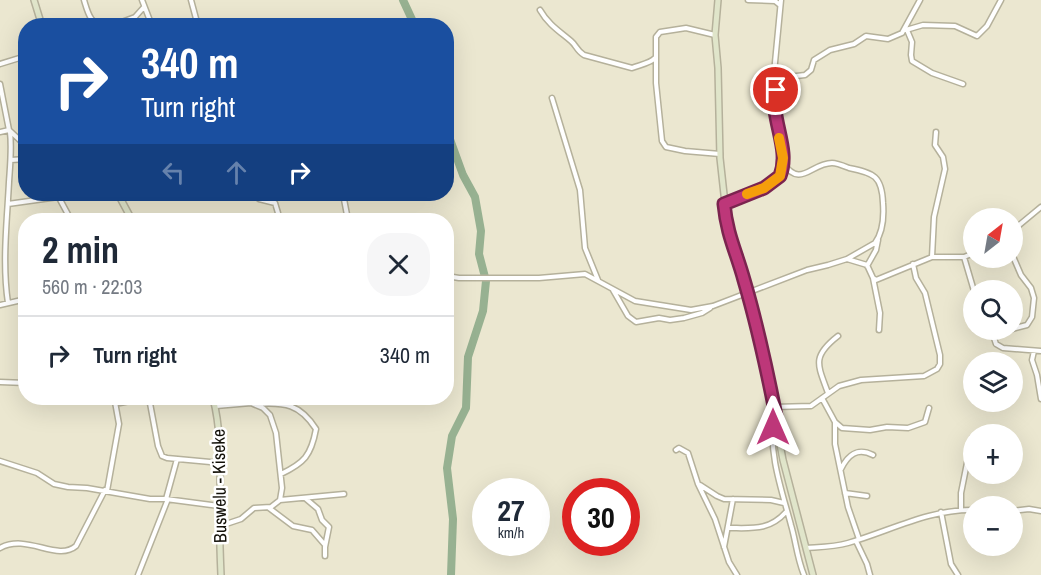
<!DOCTYPE html>
<html lang="en">
<head>
<meta charset="utf-8">
<style>
  :root { --surface:#fff; --page:#f6f6f7; --text:#1f2937; --muted:#747a83; --line:#e0e1e3 }
  body { margin:0; font-family:"Archivo Narrow",sans-serif; background:var(--page); color:var(--text); height:100vh; display:flex; flex-direction:column; font-size:22px; white-space:nowrap }
  * { box-sizing:border-box; margin:0 }
  p { font-size:20px; color:var(--muted) }
  .icon { flex:none; width:33px; height:33px; fill:none; stroke:currentColor; stroke-width:2; stroke-linecap:round; stroke-linejoin:round }
  .map { position:relative; flex:1; overflow:hidden }
  .panel { position:absolute; left:18px; top:213px; width:436px; height:192px; display:flex; flex-direction:column; background:var(--surface); border-radius:24px; box-shadow:0 6px 24px #0002 }
  .panel>* { flex:none }
  .top-card { position:absolute; left:18px; top:18px; width:436px; height:183px; border-radius:24px; box-shadow:0 6px 24px #0002; background:#1a4fa0; color:#fff; overflow:hidden }
  .needle { width:39px; rotate:31deg }
  .fabs { position:absolute; left:963px; top:208px; display:grid; gap:12px }
  .fabs a { display:grid; place-items:center; width:60px; height:60px; border-radius:50%; background:var(--surface); box-shadow:0 6px 24px #0002; font-size:30px }
  .speed { position:absolute; left:472px; top:478px; display:flex; gap:12px; font-size:30px; font-weight:700; text-align:center }
  .speed>* { display:grid; place-content:center; width:78px; height:78px; border-radius:50%; background:var(--surface); box-shadow:0 6px 24px #0002; line-height:1 }
  .speed small { font-size:15px; font-weight:400 }
  .speed .limit { border:9px solid #d22; background:#fff; color:#111 }
  .pin { position:absolute; display:grid; place-items:center; width:51px; height:51px; color:#fff; margin:-26px; border:3px solid #fff; border-radius:50%; box-shadow:0 2px 6px #0007 }
  .me { position:absolute; width:66px; margin:-33px; rotate:0deg; stroke-linejoin:round; filter:drop-shadow(0 0 4px #0008) }
  .turn { display:flex; align-items:center; gap:21px; height:126px; padding:0 24px; font-size:27px }
  .turn .icon { width:78px; height:78px; stroke-width:2.5 }
  .turn b { display:block; font-size:42px; line-height:51px }
  .lanes { display:flex; align-items:center; height:57px; padding:0 24px; background:#0003; justify-content:center; gap:30px; direction:ltr }
  .lanes .off { opacity:.35 }
  .round { display:grid; place-items:center; flex:none; width:63px; height:63px; border-radius:24px; background:var(--page) }
  .head { display:flex; align-items:center; justify-content:space-between; height:102px; padding:0 24px }
  h1 { font-size:36px; font-weight:800; line-height:45px }
  ul { padding:0; list-style:none }
  li { display:flex; align-items:center; gap:18px; height:78px; padding:0 24px; border-top:2px solid var(--line) }
  li div { flex:1 }
  li b { display:block; font-size:22px }
  li em { font-style:normal }
  .map>svg:first-child { display:block }
  .lines { fill:none; stroke-linecap:round; stroke-linejoin:round }
  .river { stroke:#97b191; stroke-width:8 }
  .street-casing { stroke:#b5b19b; stroke-width:7 }
  .secondary-casing { stroke:#b5b19b; stroke-width:8 }
  .street { stroke:#fff; stroke-width:4 }
  .secondary { stroke:#e0e5ca; stroke-width:5 }
  .route-casing { stroke:#7b244f; stroke-width:15 }
  .route { stroke:#bd3779; stroke-width:10 }
  .slow { stroke:#f59e0b; stroke-width:10 }
  .labels { text-anchor:middle; dominant-baseline:central; stroke-width:5; stroke-linejoin:round; paint-order:stroke }
  .street-label { font-size:18px; fill:#121008; stroke:#fff }
</style>
</head>
<body>
<div class="map">
<svg width="1041" height="575" viewBox="0 0 1041 575">
  <rect width="100%" height="100%" fill="#ebe7d0"/>
  <g class="lines">
    <path class="river" d="M403,0L415,26
      M447,131L463,175L475,197L481,231L479,254L486,281L483,311L468,357L466,408L452,436L447,468L453,519L451,575"/>
    <defs>
      <path id="street" d="M84,0C88,13 90,25 106,26
        M142,0L152,26
        M191,0L198,26
        M748,0L775,1L780,5
        M540,10C548,24 559,31 571,41C576,45 577,51 584,55L632,68C639,65 651,63 655,58
        M111,26L135,17L144,7
        M906,30L923,25L955,26L977,36L987,26L1001,0
        M907,30L912,42L911,55L912,61L932,73L963,84
        M715,35L686,28L660,32L656,37V83L662,141L666,147L685,151L720,154
        M0,64L26,56
        M778,83L774,73L781,0
        M0,84L9,130L26,146
        M552,98L580,190L585,248L598,280
        M0,132L9,130
        M11,160L26,159
        M57,194L71,220
        M255,194L259,199L275,203L278,213L277,220
        M343,194L348,220
        M8,204L58,197
        M725,204L764,188L780,176C792,145 762,112 780,81L788,77L805,75L811,70L814,60L830,50L854,44L866,36L888,39L902,33L920,0
        M1012,231L1041,207
        M1012,254L1021,275L1031,288L1034,298L1032,317L1027,325L1012,329
        M932,257L934,217L945,169L943,157L935,145L936,132
        M964,257L974,291
        M847,259L867,265L873,278L876,280L932,257H964L974,253
        M867,266L876,250L878,240
        M447,276L459,278H539L585,274L635,301L691,310L713,306L807,270L828,265L847,259L875,243C883,232 884,216 883,203C882,176 874,173 849,168C844,166 837,163 832,163C811,163 801,189 783,163
        M873,278L880,313L879,330
        M613,290L628,316L636,322L659,318L670,320L684,318L702,313L710,308
        M8,303C2,263 7,222 9,182C10,166 12,148 10,132
        M0,305L26,299
        M987,330L990,335H993L1009,330
        M993,335L996,344L1003,348L1041,351
        M1034,351L1032,360L1037,375L1041,399
        M0,382L26,383
        M828,393C818,365 811,357 838,336
        M100,398L120,403L144,398
        M149,398L158,446L162,456L167,458L221,463
        M822,398L835,422V444L848,507L859,539
        M256,404C285,402 300,404 316,429C311,456 304,463 281,474
        M291,405V398
        M216,406L251,403L263,408L270,415L276,433L282,488L280,500L271,507L254,508L241,519L220,526
        M774,407L811,406L839,386L861,380L924,376L937,369L940,364V355L925,293L916,278L913,264
        M774,418C768,453 782,491 791,525C796,542 797,558 804,575
        M835,422L842,428L870,430L887,427L908,428L925,422L929,408
        M676,450L679,448L688,453L698,484L715,519L729,562L737,575
        M0,461L37,473L54,484L68,487L87,488L150,499H166L219,506
        M841,469C848,455 857,447 873,455
        M700,485L717,496L724,499L771,500L784,503
        M107,491L119,424L115,402
        M845,493L867,496
        M305,498L318,509L322,520L329,527L325,547V556
        M166,499L177,459
        M280,500L344,494
        M269,508L293,526L312,530L325,545
        M961,510V493L972,438
        M1012,511L1029,509L1041,511
        M941,512L951,564L958,575
        M728,528C752,528 769,531 786,512
        M856,541L867,564L870,575
        M724,547L733,499
        M0,548C27,533 57,562 76,546L105,490
        M806,548C820,547 834,547 848,543C890,531 929,509 974,510
        M138,575L168,499"/>
      <path id="secondary" d="M34,0L42,26
        M718,0L715,35L718,68L720,158L728,231L744,280L763,354L783,460L813,575
        M118,194L132,220
        M213,398C222,433 220,469 220,505C219,528 220,552 221,575"/>
    </defs>
    <use href="#street" class="street-casing"/>
    <use href="#secondary" class="secondary-casing"/>
    <use href="#street" class="street"/>
    <use href="#secondary" class="secondary"/>
  </g>
  <g class="lines">
    <defs>
      <path id="route" d="M773,427L774,418L776,416C767,370 757,324 744,280C736,251 727,235 724,204L764,188L780,176C791,148 769,118 776,90"/>
    </defs>
    <use href="#route" class="route-casing"/>
    <use href="#route" class="route"/>
    <path class="slow" d="M747,194L764,188L780,176L783,158L779,138"/>
  </g>
  <g class="labels">
    <g class="street-label">
      <text transform="translate(219 486) rotate(-91)">Buswelu - Kiseke</text>
    </g>
  </g>
</svg>
<div class="fabs">
<a><svg class="needle" viewBox="-14 -14 28 28"><path d="M0-13l5 13h-10z" fill="#e53935"/><path d="M0 13l5-13h-10z" fill="#747a83"/></svg></a>
<a><svg class="icon" aria-label="search" viewBox="0 0 24 24"><circle cx="10" cy="10" r="6"/><path d="M15 15l6 6"/></svg></a>
<a><svg class="icon" aria-label="layers" viewBox="0 0 24 24"><path d="M12 4l9 5-9 5-9-5zM3 14l9 5 9-5"/></svg></a>
<a>+</a>
<a>−</a>
</div>
<div class="speed"><div>27<small>km/h</small></div><div class="limit">30</div></div>
<div class="pin" style="left:776px;top:90px;background:#d93025"><svg class="icon" aria-label="arrive" viewBox="0 0 24 24"><path d="M6 21V4h12l-3 4 3 4H6"/></svg></div>
<svg class="me" style="left:773px;top:427px" viewBox="-20 -20 40 40"><path d="M0-17L14 15 0 8-14 15z" fill="#bd3779" stroke="#fff" stroke-width="4"/></svg>
<div class="top-card">
<div class="turn"><svg class="icon" aria-label="right" viewBox="0 0 24 24"><path d="M7 20v-9h11M14 6l5 5-5 5"/></svg><div><b>340 m</b>Turn right</div></div>
<div class="lanes"><svg class="icon off" aria-label="left" viewBox="0 0 24 24"><path d="M17 20v-9H6M10 6l-5 5 5 5"/></svg><svg class="icon off" aria-label="ahead" viewBox="0 0 24 24"><path d="M12 20V5M6 11l6-6 6 6"/></svg><svg class="icon" aria-label="right" viewBox="0 0 24 24"><path d="M7 20v-9h11M14 6l5 5-5 5"/></svg></div>
</div>
<section class="panel">
<div class="head"><div><h1>2 min</h1><p>560 m · 22:03</p></div><a class="round"><svg class="icon" aria-label="close" viewBox="0 0 24 24"><path d="M6 6l12 12M18 6L6 18"/></svg></a></div>
<ul>
<li><svg class="icon" aria-label="right" viewBox="0 0 24 24"><path d="M7 20v-9h11M14 6l5 5-5 5"/></svg><div><b>Turn right</b></div><em>340 m</em></li>
</ul>
</section>
</div>
</body>
</html>
